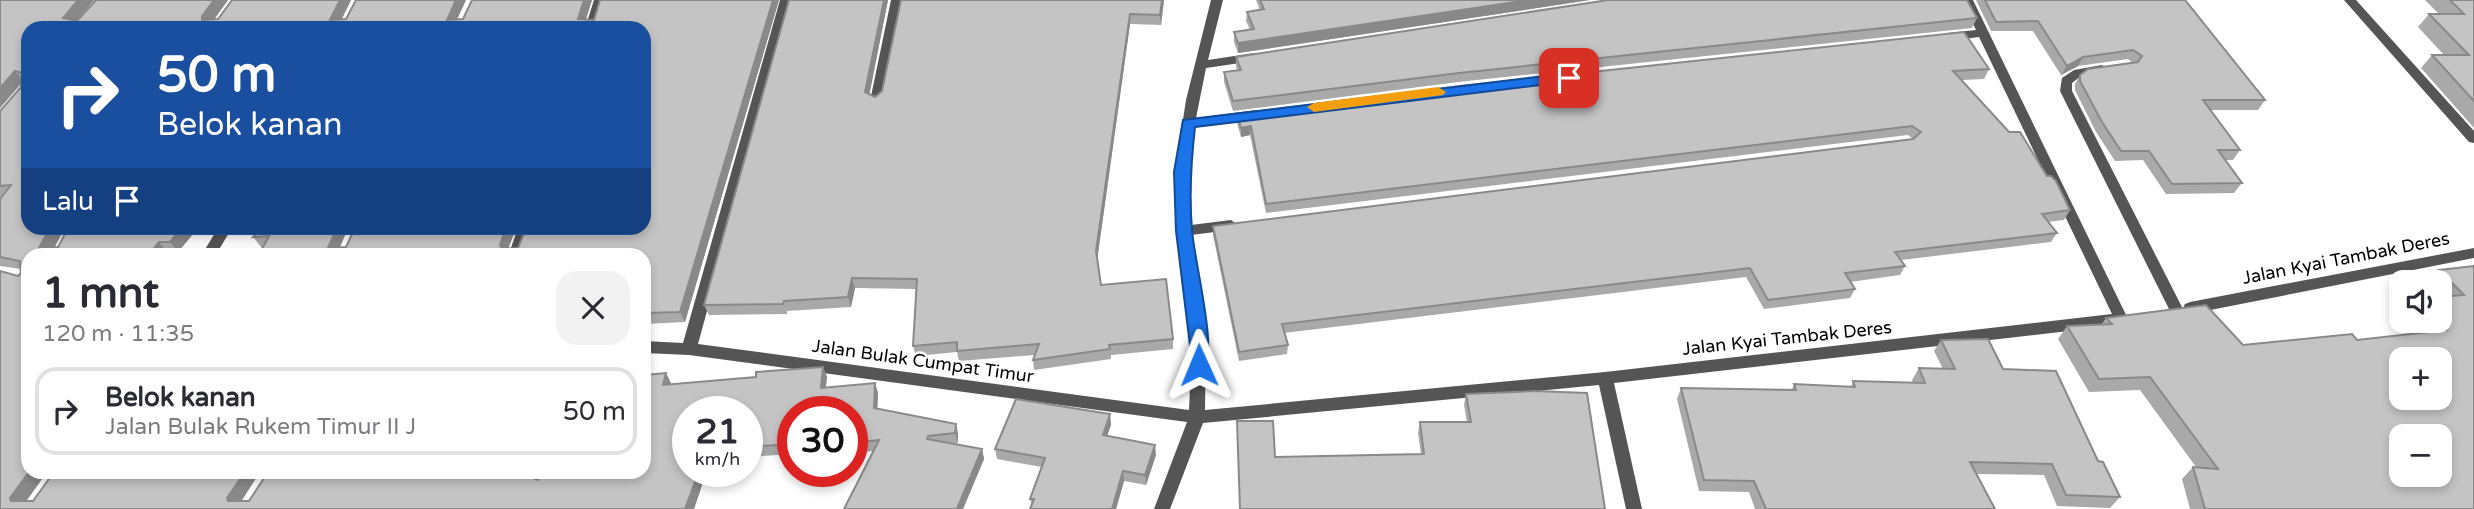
<!DOCTYPE html>
<html lang="id">
<head>
<meta charset="utf-8">
<style>
  :root { --surface:#fff; --page:#f2f2f3; --text:#2b2b33; --muted:#7c7c81; --line:#e1e1e2 }
  body { margin:0; font-family:"Varela Round",sans-serif; background:var(--page); color:var(--text); height:100vh; display:flex; flex-direction:column; font-size:26px; white-space:nowrap }
  * { box-sizing:border-box; margin:0 }
  p { font-size:23px; color:var(--muted) }
  .icon { flex:none; width:38px; height:38px; fill:none; stroke:currentColor; stroke-width:2; stroke-linecap:round; stroke-linejoin:round }
  .map { position:relative; flex:1; overflow:hidden }
  .panel { position:absolute; left:21px; top:248px; width:630px; height:231px; display:flex; flex-direction:column; background:var(--surface); border-radius:21px; box-shadow:0 4px 10px #0003 }
  .panel>* { flex:none }
  .hud { position:absolute; left:21px; top:21px; width:630px; height:214px; border-radius:21px; box-shadow:0 4px 10px #0003; background:#1a4fa0; color:#fff; overflow:hidden }
  .tools { position:absolute; left:2389px; top:270px; display:grid; gap:14px }
  .tools a { display:grid; place-items:center; width:63px; height:63px; border-radius:14px; background:var(--surface); box-shadow:0 4px 10px #0003; font-size:35px }
  .speed { position:absolute; left:672px; top:396px; display:flex; gap:14px; font-size:35px; font-weight:700; text-align:center }
  .speed>* { display:grid; place-content:center; width:91px; height:91px; border-radius:50%; background:var(--surface); box-shadow:0 4px 10px #0003; line-height:1 }
  .speed small { font-size:18px; font-weight:400 }
  .speed .limit { border:10px solid #d22; background:#fff; color:#111 }
  .pin { position:absolute; display:grid; place-items:center; width:60px; height:60px; color:#fff; margin:-30px; border-radius:14px; box-shadow:0 4px 10px #0006 }
  .me { position:absolute; width:77px; margin:-38px; rotate:359deg; stroke-linejoin:round; filter:drop-shadow(0 0 5px #0008) }
  .turn { display:flex; align-items:center; gap:24px; height:147px; padding:0 21px; font-size:32px }
  .turn .icon { width:91px; height:91px; stroke-width:2.5 }
  .turn b { display:block; font-size:49px; line-height:60px }
  .then { display:flex; align-items:center; height:66px; padding:0 21px; background:#0003; gap:14px; font-size:26px }
  .round { display:grid; place-items:center; flex:none; width:74px; height:74px; border-radius:21px; background:var(--page) }
  .overview { display:flex; align-items:center; justify-content:space-between; height:119px; padding:0 21px }
  h1 { font-size:42px; font-weight:800; line-height:52px }
  ul { padding:0; list-style:none }
  li { display:flex; align-items:center; gap:21px; height:88px; margin:0 14px 10px; padding:0 7px; border:4px solid var(--line); border-radius:21px }
  li div { flex:1 }
  li b { display:block; font-size:26px }
  li em { font-style:normal }
  .map>svg:first-child { display:block }
  .lines { fill:none; stroke-linecap:round; stroke-linejoin:round }
  .service { fill:#555; fill-rule:evenodd }
  .minor { fill:#555; fill-rule:evenodd }
  .wall { fill:#a9a9a9 }
  .shaded-wall { fill:#898989 }
  .building { fill:#c4c4c4; stroke:#898989; stroke-width:2; fill-rule:evenodd }
  .route { fill:#1a73e8; stroke:#114b97; stroke-width:2 }
  .slow { fill:#f59e0b }
  .labels { text-anchor:middle; dominant-baseline:central; stroke-width:5; stroke-linejoin:round; paint-order:stroke }
  .street-label { font-size:18px; fill:#000; stroke:#fff }
</style>
</head>
<body>
<div class="map">
<svg width="2474" height="509" viewBox="0 0 2474 509">
  <rect width="100%" height="100%" fill="#fff"/>
  <g class="lines">
    <path class="service" d="M2344,0H2356L2474,131V143L2469,142Z
      M2102,65L2108,69L2106,72L2081,76L2072,83V91L2184,311L2182,315H2172L2060,91L2062,78L2074,70Z"/>
    <path class="minor" d="M594,0H606L597,28H585Z
      M780,0H792L698,344L1189,410L1192,339L1177,231L1175,172L1186,100L1211,0H1223L1208,60L1254,53L1260,57L1254,61L1206,68L1196,118L1256,110L1262,114L1256,118L1195,126L1189,172L1191,225L1231,220L1238,225L1231,230L1191,235L1206,339L1205,410L1605,372L2112,314L1979,37L1948,41L1942,37L1948,33L1976,30L1961,0H1973L2128,319L2126,323L2121,325L1614,383L1642,509H1626L1599,385L1203,423L1170,509H1154L1187,422L689,355L644,353V341L683,343Z
      M891,0H903L882,101L876,105L870,101Z
      M218,228H232L215,256H201Z
      M518,228H532L522,256H508Z
      M2474,248V258L2190,314L2185,312L2183,308L2185,304L2190,302Z"/>
  </g>
  <path class="wall" d="M0,0H94L77,21L96,0H228L214,20L218,19L232,0H351L342,19H346L356,0H466L457,19H463L472,0H592L586,20H594L600,0H779L685,322L644,324V256H258L263,247H261L253,237L261,228H348L340,247H346L355,228H516L508,248H518L526,228H644V28H28V228H65L54,247H58L68,228H198L178,252H167L165,256H28V472H47L26,501H33L54,472H260L241,501H249L268,472H518L538,480L540,472H644V375L666,373L670,384L756,377V372L823,367L827,377L826,388L875,383L878,393L877,409L956,424L958,434V443L950,444L982,449L984,459L963,509H844L874,451L852,453V411H793V454L747,457V411H688V471H737V473L705,476L694,509H0V271L18,276L21,273V269L0,266V199L2,197H0V111L21,87L22,83L0,108Z
    M789,0H888L869,94L875,97L882,91L901,0H1164L1161,25L1130,24L1097,260L1101,285L1173,339V349L1111,355V359L1034,370L1033,360L1035,355L959,361L957,352L916,356L913,346L916,289L855,288L851,307L787,311V314L709,315L704,305Z
    M1256,0H1590L1238,53L1234,42V32L1250,30L1246,21L1247,12L1260,10Z
    M1976,0H2185L2265,100L2258,110H2210L2240,150L2233,160H2224L2242,183L2234,193L2166,194L2143,160L2115,161L2096,132L2075,90V84L2080,75L2133,63L2128,59L2078,66L2061,75L2033,31H1991Z
    M2425,0H2474V128L2421,68L2432,55H2444L2418,27L2429,14H2439Z
    M1977,18L1972,28L1458,82L1233,111L1224,82V72L1237,71L1236,66V57Z
    M1989,69L1984,79L1962,80L2047,176L2070,210L2064,220L2048,222L2057,233L2051,242L1901,260L1905,266L1900,275L1850,282L1855,289L1850,298L1764,309L1746,277L1284,333L1288,345L1287,354L1239,361L1213,235V226L1913,139L1908,135L1266,213L1250,135L1241,137L1237,123V114L1460,86Z
    M2474,266V509H2190L2182,479L2193,467H2196L2140,390L2089,392L2058,339L2067,326L2101,325L2106,318L2243,345L2357,340L2425,332L2413,320H2440L2441,297L2440,296V282H2427L2439,270Z
    M1941,340L2003,369L2098,461L2120,497L2110,508L2057,506L2044,475L1976,474L1995,509H1755L1749,492L1699,491L1677,399L1681,388L1792,389L1794,384L1851,387L1853,381L1913,383L1912,380L1919,368L1943,369L1934,351Z
    M1466,394L1605,509L1275,457L1421,454L1418,433L1420,422H1467L1464,405Z
    M1110,414L1111,425L1107,436L1156,455L1146,485L1124,481L1116,509H1030L1032,505L1030,499L1042,467L997,459L995,449Z"/>
  <path class="shaded-wall" d="M78,0H94L70,28L63,18Z
    M214,0H228L209,26L202,20V16Z
    M340,0H351L337,28L330,20Z
    M456,0H466L453,28L447,20Z
    M584,0H592L583,28L578,19Z
    M773,0H779L685,322L680,312Z
    M884,0H888L868,102L865,92Z
    M1162,0H1164L1161,25L1160,15Z
    M1529,0H1590L1238,53V43Z
    M1130,14V24L1097,261L1096,251Z
    M2083,57L2078,66L2061,75L2067,66Z
    M15,71L23,81L0,108V88Z
    M1251,126L1250,135L1241,137V128Z
    M50,228H65L50,256L39,248Z
    M181,228H198L178,252L170,242Z
    M337,228H348L336,256L328,248Z
    M506,228H516L506,255L500,245Z
    M159,242L167,252L165,256H148Z
    M852,278L855,288L851,307L848,297Z
    M823,367L827,377L824,398L821,388Z
    M666,373L671,383L668,395L663,385Z
    M875,383L878,393L877,418L874,408Z
    M1110,414L1111,425L1104,445L1103,435Z
    M956,424L958,434V443L955,433Z
    M1155,445L1156,455L1146,485L1145,475Z
    M982,449L984,459L963,509H957Z
    M699,471H702L705,476L694,509H685Z
    M1123,471L1124,481L1116,509H1112Z
    M29,472H47L22,507L11,501L10,498Z
    M245,472H260L237,508L228,501L227,498Z"/>
  <path class="building" d="M0,0H78L63,18L77,21L96,0H214L202,16V20L218,19L232,0H340L330,20L346,19L356,0H456L447,20L463,19L472,0H584L578,19L594,20L600,0H773L680,312L644,313V256H258L269,236L253,237L261,228H337L328,248L346,247L355,228H506L500,245L502,249L518,248L526,228H644V28H28V228H50L39,248L58,247L68,228H181L170,242H159L148,256H28V472H29L10,498L11,501H33L54,472H245L227,498L228,501H249L268,472H518L538,480L540,472H644V375L666,373L663,385L756,377V372L823,367L821,388L875,383L874,408L956,424L955,433L928,436L927,439L982,449L957,509H844L879,440L852,443V411H793V444L747,447V411H688V471H699L685,509H0V271L18,276L21,273L20,261L0,257V199L11,185L0,186V111L21,87L22,73L15,71L0,88Z
    M789,0H884L865,92L875,97L882,91L901,0H1162L1160,15L1130,14L1096,251L1101,285L1166,279L1173,339L1109,345L1110,349L1033,360L1039,344L957,351V342L913,346L917,279L852,278L848,297L784,301L783,304L704,305Z
    M1260,0H1529L1238,43L1234,32L1254,29L1247,12L1264,9Z
    M1608,0H1967L1977,18L1459,73L1233,101L1224,72L1241,70L1236,57Z
    M1985,0H2185L2265,100H2203L2240,150H2218L2242,183L2172,184L2149,151H2121L2102,122L2080,81V75L2088,69L2138,62L2142,56L2133,50L2083,57L2067,66L2038,21L1996,22Z
    M2450,0H2474V101L2432,55H2469L2429,14H2464Z
    M1964,32L1989,69L1953,71L2009,132H2020L2047,176H2051L2056,181L2070,210L2042,214L2057,233L1895,252L1905,266L1845,273L1855,289L1768,300L1750,268L1282,324L1288,345L1239,352L1213,226L1913,139L1921,132L1912,126L1266,204L1251,126L1241,128L1237,114L1460,86Z
    M2474,266V509H2205L2193,467L2218,469L2150,377L2099,379L2067,326L2112,324L2106,318L2206,305L2243,345L2352,334L2357,340L2447,330L2438,320H2440V297L2464,295L2439,270ZM2401,359H2440V397H2401ZM2401,436H2440V474H2401Z
    M1988,339L2003,369L2056,371L2098,461L2103,462L2120,497L2066,495L2052,464L1970,462L1995,509H1766L1754,481L1704,480L1681,388L1796,390L1794,384L1855,387L1853,381L1925,383L1919,368L1955,369L1941,340Z
    M1535,391L1587,393L1605,509H1240L1237,421H1273L1275,457L1424,454L1420,422H1471L1466,394Z
    M1016,399L1110,414L1103,435L1155,445L1145,475L1123,471L1112,509H1030L1034,499H1030L1045,458L995,449Z"/>
  <path class="route" d="M1569,73L1576,78L1574,81L1195,127C1191,162 1189,195 1192,230C1194,260 1217,347 1205,370H1193L1176,231L1174,172L1183,120Z"/>
  <path class="slow" d="M1438,87L1446,92L1443,95L1314,112L1307,107L1314,103Z"/>
  <g class="labels">
    <g class="street-label">
      <text transform="translate(2346 258) rotate(-11)">Jalan Kyai Tambak Deres</text>
      <text transform="translate(1787 338) rotate(-6)">Jalan Kyai Tambak Deres</text>
      <text transform="translate(923 361) rotate(8)">Jalan Bulak Cumpat Timur</text>
    </g>
  </g>
</svg>
<div class="tools">
<a><svg class="icon" aria-label="sound" viewBox="0 0 24 24"><path d="M4 9h4l5-4v14l-5-4H4zM17 9q2 3 0 6"/></svg></a>
<a>+</a>
<a>−</a>
</div>
<div class="speed"><div>21<small>km/h</small></div><div class="limit">30</div></div>
<div class="pin" style="left:1569px;top:78px;background:#d93025"><svg class="icon" aria-label="arrive" viewBox="0 0 24 24"><path d="M6 21V4h12l-3 4 3 4H6"/></svg></div>
<svg class="me" style="left:1199px;top:365px" viewBox="-20 -20 40 40"><path d="M0-17L14 15 0 8-14 15z" fill="#1a73e8" stroke="#fff" stroke-width="4"/></svg>
<div class="hud">
<div class="turn"><svg class="icon" aria-label="right" viewBox="0 0 24 24"><path d="M7 20v-9h11M14 6l5 5-5 5"/></svg><div><b>50 m</b>Belok kanan</div></div>
<div class="then">Lalu<svg class="icon" aria-label="arrive" viewBox="0 0 24 24"><path d="M6 21V4h12l-3 4 3 4H6"/></svg></div>
</div>
<section class="panel">
<div class="overview"><div><h1>1 mnt</h1><p>120 m · 11:35</p></div><a class="round"><svg class="icon" aria-label="close" viewBox="0 0 24 24"><path d="M6 6l12 12M18 6L6 18"/></svg></a></div>
<ul>
<li><svg class="icon" aria-label="right" viewBox="0 0 24 24"><path d="M7 20v-9h11M14 6l5 5-5 5"/></svg><div><b>Belok kanan</b><p>Jalan Bulak Rukem Timur II J</p></div><em>50 m</em></li>
</ul>
</section>
</div>
</body>
</html>
